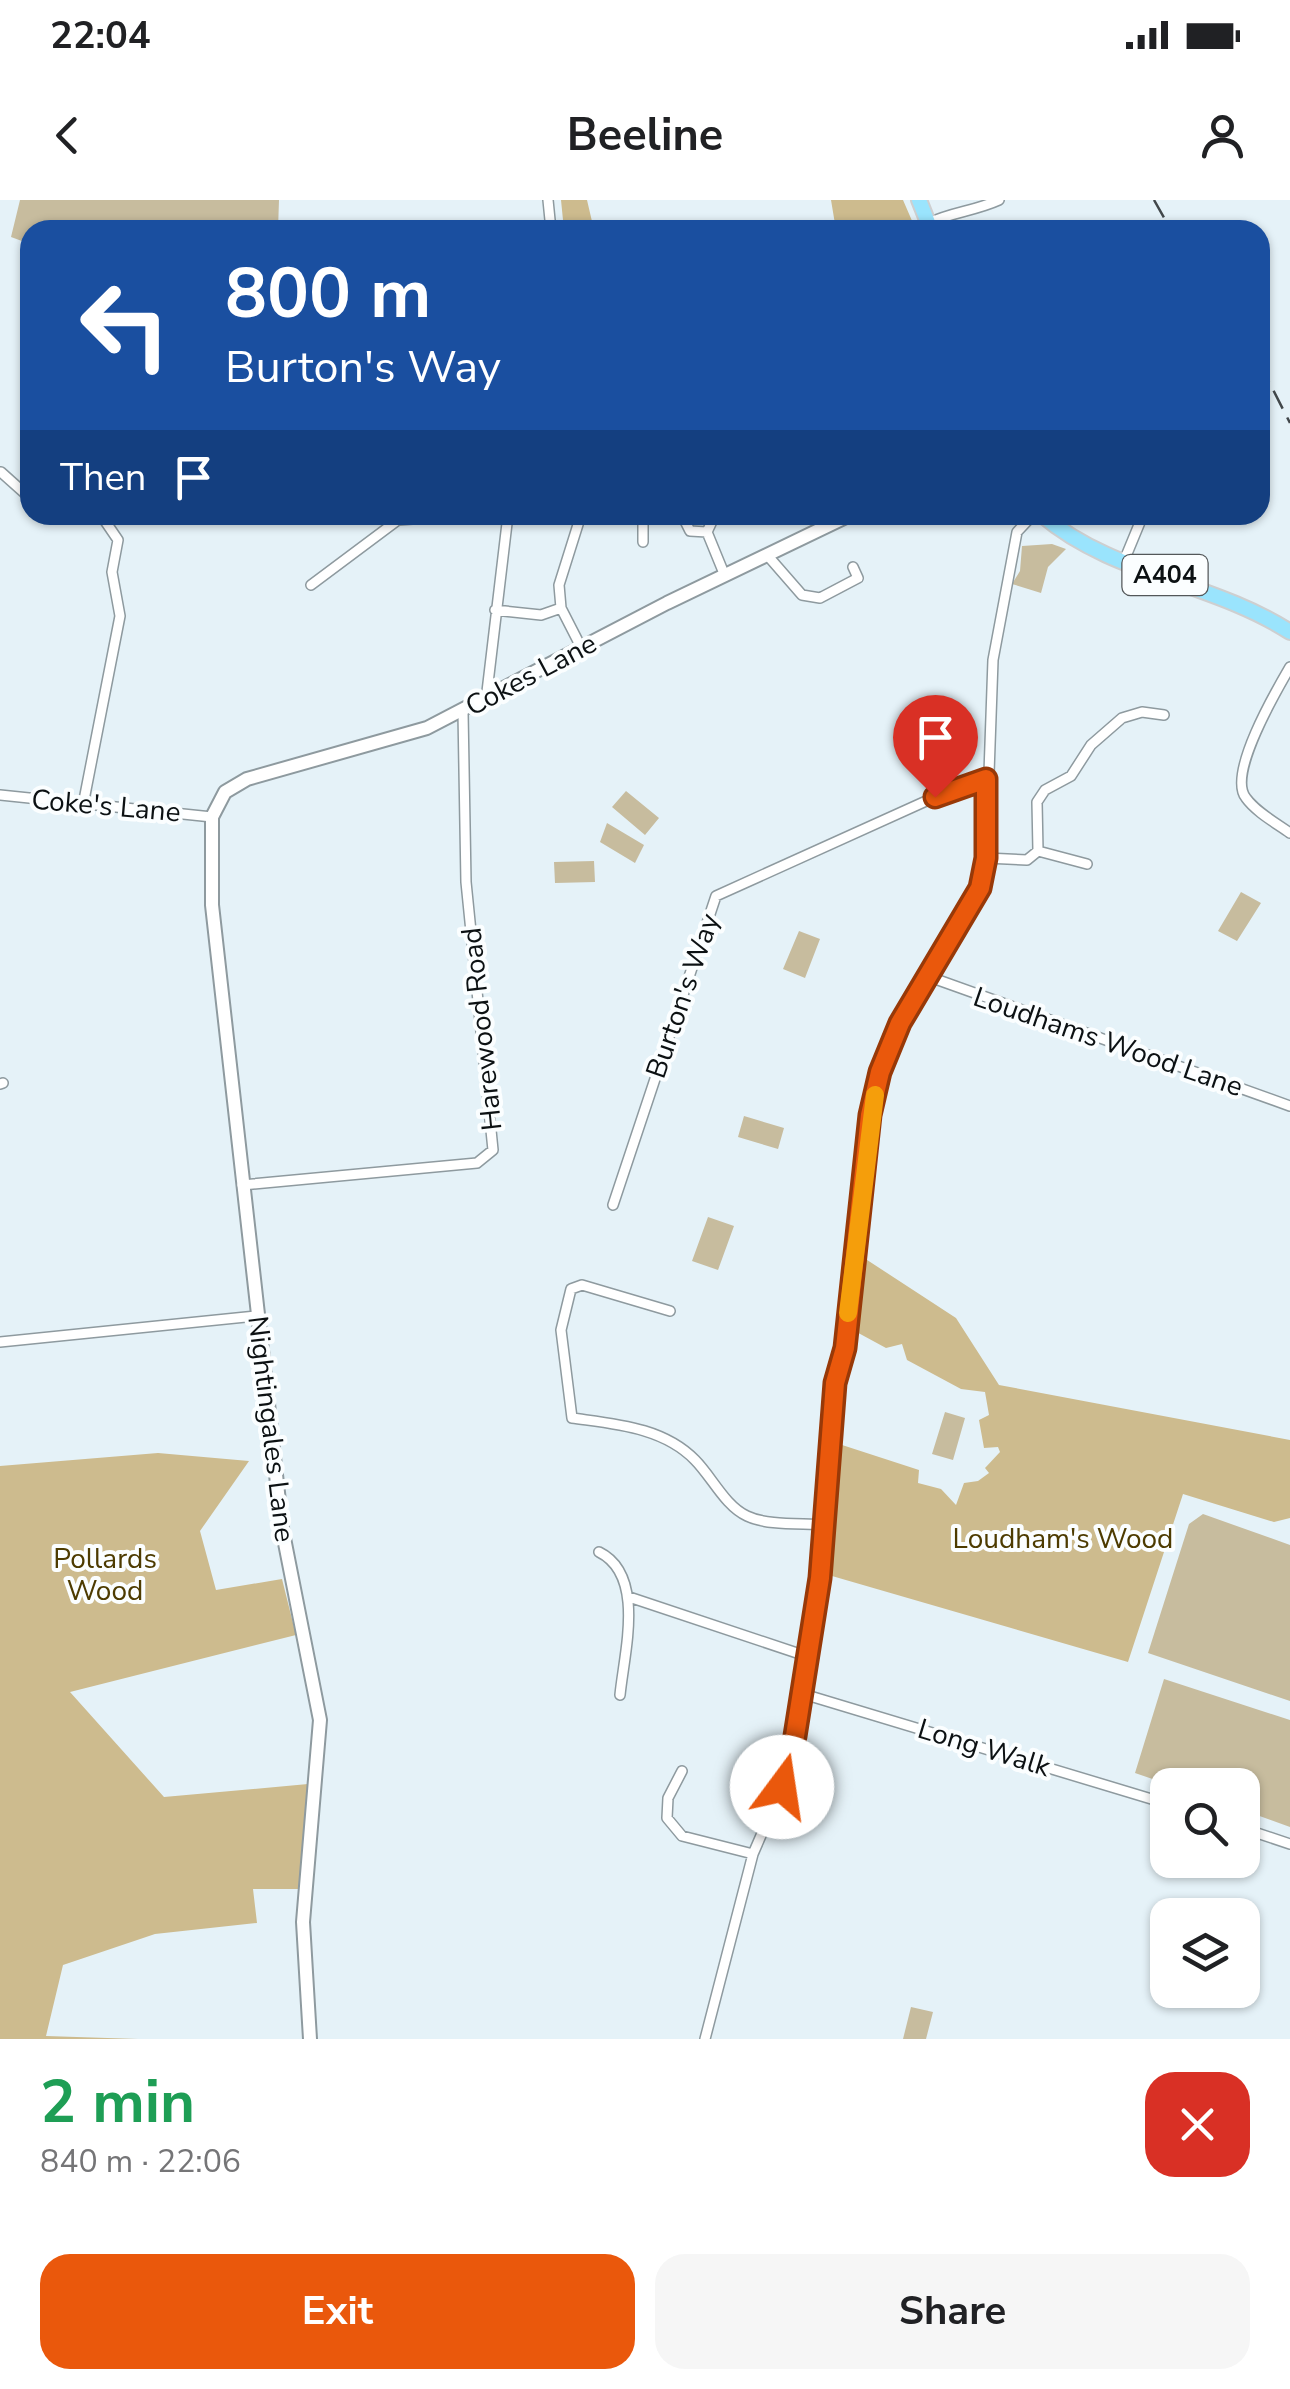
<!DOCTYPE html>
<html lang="en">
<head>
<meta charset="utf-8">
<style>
  :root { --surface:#fff; --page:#f6f6f6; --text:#202124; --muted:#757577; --accent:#ea580c }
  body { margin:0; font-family:"Nunito Sans",sans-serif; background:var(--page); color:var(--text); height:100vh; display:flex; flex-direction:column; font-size:38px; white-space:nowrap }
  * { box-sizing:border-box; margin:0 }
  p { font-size:32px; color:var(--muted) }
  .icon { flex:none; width:55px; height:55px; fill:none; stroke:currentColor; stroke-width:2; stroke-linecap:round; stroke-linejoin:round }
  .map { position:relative; height:1839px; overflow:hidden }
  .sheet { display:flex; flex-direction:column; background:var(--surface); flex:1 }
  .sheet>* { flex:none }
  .hud { position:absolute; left:20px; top:20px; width:1250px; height:305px; border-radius:30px; box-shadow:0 2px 8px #0004; background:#1a4fa0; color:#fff; overflow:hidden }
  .fabs { position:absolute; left:1150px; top:1568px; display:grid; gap:20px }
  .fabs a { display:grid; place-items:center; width:110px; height:110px; border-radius:20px; background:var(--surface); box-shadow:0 2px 8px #0004; font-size:50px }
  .pin { position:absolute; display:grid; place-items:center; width:85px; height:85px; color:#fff; margin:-102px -42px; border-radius:50% 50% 50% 0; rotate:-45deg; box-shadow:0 0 10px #0007 }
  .pin .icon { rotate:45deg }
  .me { position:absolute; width:110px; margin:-55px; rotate:14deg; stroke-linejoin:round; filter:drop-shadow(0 0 8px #0008) }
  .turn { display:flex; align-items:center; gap:35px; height:210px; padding:0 40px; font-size:45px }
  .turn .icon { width:130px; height:130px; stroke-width:2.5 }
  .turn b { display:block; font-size:70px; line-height:85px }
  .then { display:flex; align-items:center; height:95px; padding:0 40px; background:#0003; gap:20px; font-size:38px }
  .round { display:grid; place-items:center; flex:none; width:105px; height:105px; border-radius:30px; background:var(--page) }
  .overview { display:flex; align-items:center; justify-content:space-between; height:170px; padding:0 40px }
  h1 { font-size:60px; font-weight:700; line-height:75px; color:#1e9e55 }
  .primary-button { display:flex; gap:20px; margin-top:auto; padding:20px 40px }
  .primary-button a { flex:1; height:115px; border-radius:30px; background:var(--accent); color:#fff; font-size:40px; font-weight:700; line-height:115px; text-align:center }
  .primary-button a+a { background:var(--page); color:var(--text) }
  .status { display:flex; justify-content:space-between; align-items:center; height:70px; padding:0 50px; background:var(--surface); direction:ltr }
  .status svg { height:28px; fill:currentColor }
  header { display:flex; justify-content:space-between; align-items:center; height:130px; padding:0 40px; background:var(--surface); font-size:45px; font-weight:700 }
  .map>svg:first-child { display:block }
  .green { fill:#c7bc9e }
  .forest { fill:#cdbb8e }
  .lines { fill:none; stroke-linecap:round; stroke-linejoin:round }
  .street-casing { stroke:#8e9a9f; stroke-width:12 }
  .secondary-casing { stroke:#8e9a9f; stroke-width:16 }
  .primary-casing { stroke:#cecfd0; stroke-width:18 }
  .street { stroke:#fff; stroke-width:9 }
  .secondary { stroke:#fff; stroke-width:12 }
  .primary { stroke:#9ae4fd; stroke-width:14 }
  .rail { stroke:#42484b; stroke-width:2.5; stroke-dasharray:20 10; stroke-linecap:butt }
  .route-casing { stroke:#983908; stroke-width:25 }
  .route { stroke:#ea580c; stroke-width:18 }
  .slow { stroke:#f59e0b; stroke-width:18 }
  .labels { text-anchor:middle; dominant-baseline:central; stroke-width:8; stroke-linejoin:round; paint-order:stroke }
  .shield { fill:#fbfeff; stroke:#54585a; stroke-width:2.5 }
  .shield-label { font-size:25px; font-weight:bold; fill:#0c1113 }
  .street-label { font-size:28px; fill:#0c1113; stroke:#fbfeff }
  .park-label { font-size:28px; fill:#4d3b00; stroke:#fbfeff }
</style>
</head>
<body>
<div class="status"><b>22:04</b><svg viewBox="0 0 49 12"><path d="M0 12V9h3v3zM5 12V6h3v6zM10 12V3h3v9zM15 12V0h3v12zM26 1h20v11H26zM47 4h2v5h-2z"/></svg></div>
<header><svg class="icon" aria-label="back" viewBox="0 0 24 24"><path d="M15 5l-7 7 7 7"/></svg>Beeline<svg class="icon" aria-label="person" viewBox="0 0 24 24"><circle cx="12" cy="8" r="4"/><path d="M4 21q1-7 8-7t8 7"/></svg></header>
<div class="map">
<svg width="1290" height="1839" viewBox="0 0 1290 1839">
  <rect width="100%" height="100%" fill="#e5f2f8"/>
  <path class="green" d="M20,0H279L278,30H30V44L11,37Z
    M1052,344L1066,349L1048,367L1041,393L1012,384L1020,371L1022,346Z
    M626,591L659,618L645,635L612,607Z
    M607,623L644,645L635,663L600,642Z
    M594,661L595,682L555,683L554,662Z
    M1241,692L1261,703L1237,741L1218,731Z
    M799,731L820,739L805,778L783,769Z
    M744,916L784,928L778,949L738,937Z
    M708,1017L734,1026L718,1070L692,1061Z
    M945,1212L965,1218L953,1260L932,1254Z
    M1203,1314L1290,1345V1501L1148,1453L1189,1324Z
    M1164,1479L1290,1520V1627L1243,1610L1242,1585H1170L1135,1573Z
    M911,1807L933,1812L926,1839H903Z"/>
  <path class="forest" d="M561,0H587L594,30H564Z
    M831,0H903L916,30H836Z
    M861,1056L956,1118L999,1185L1290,1240V1318L1274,1322L1183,1294L1128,1462L832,1376L839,1244L919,1270L918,1283L941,1289L956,1305L964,1283L978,1281L989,1273L985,1268L1000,1252L998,1247L984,1248L979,1220L989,1215L985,1192L961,1189L907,1160L902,1144L886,1148L851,1129Z
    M158,1253L249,1261L200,1331L216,1390L282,1379L296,1435L70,1492L164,1597L308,1584L306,1689H253L257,1723L155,1734L63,1765L46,1836L138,1839H0V1266Z"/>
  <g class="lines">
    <defs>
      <path id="street" d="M548,0L551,30
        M929,23C952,12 975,11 999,0
        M1,272L30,298
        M581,315L559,385L561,408L582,449
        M643,315V342
        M682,315L690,331L707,332
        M715,315L707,332L725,376
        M768,356L802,395L820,398L858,378L853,367
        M1124,361L1143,315
        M311,385L398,320L471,315
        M495,410L541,415L561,408
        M1290,467C1276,491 1227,575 1246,598C1256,612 1276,623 1290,633
        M486,500L508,315
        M0,595L212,617
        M84,600L120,416L112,372L118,340L103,318L93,315
        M1038,651L1087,664
        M986,658L1027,660L1038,651L1037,602L1045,590L1071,576L1091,545L1122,518L1142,512L1164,515
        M927,776L1290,906
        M0,884L3,883
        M242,985L477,963L493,950L466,682L463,512
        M613,1005L716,696L935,597L986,579
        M670,1111L582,1085L571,1089L561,1130L572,1218C614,1224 663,1227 695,1260C712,1277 725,1306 747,1316C768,1326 802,1323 825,1325
        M0,1142L256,1116
        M599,1352C646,1375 624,1453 620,1495
        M629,1397L806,1456
        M800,1493L1168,1604
        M682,1571L668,1598L667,1618L682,1636L753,1654
        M1242,1628L1290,1644
        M705,1839L753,1654L782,1587L795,1536L820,1378L835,1183L845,1147L861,987L880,873L900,823L970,711L986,658L993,460L1017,332L1033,315"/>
      <path id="secondary" d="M310,1839L303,1722L320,1520L282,1328L212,705V617L225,592L247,579L427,528L667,403L850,315"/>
      <path id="primary" d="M919,0L931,30
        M1042,315C1112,375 1213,382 1290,432"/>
    </defs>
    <use href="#street" class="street-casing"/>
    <use href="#secondary" class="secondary-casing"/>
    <use href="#primary" class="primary-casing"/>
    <use href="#street" class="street"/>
    <use href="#secondary" class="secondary"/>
    <use href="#primary" class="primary"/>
    <path class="rail" d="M1154,0L1171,30
      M1260,164L1290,223"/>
  </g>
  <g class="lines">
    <defs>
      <path id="route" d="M782,1587L795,1536L820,1378L835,1183L845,1148L870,915L880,872L900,823L980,688L986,658V579L935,597"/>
    </defs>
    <use href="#route" class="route-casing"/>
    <use href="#route" class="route"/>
    <path class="slow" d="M848,1113L875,895"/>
  </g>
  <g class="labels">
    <rect class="shield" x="1122.5" y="355" width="85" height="40" rx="8"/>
    <g class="shield-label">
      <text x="1165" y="375">A404</text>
    </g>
    <g class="street-label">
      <text transform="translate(531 475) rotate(-28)">Cokes Lane</text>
      <text transform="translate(106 606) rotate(5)">Coke's Lane</text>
      <text transform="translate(683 796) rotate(-71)">Burton's Way</text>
      <text transform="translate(482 829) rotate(-96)">Harewood Road</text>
      <text transform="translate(1108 842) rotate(19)">Loudhams Wood Lane</text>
      <text transform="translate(271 1229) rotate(83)">Nightingales Lane</text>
      <text transform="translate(984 1548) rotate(17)">Long Walk</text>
    </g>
    <g class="park-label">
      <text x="1063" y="1339">Loudham's Wood</text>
      <text x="105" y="1359">Pollards<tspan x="105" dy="32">Wood</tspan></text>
    </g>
  </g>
</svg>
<div class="fabs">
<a><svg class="icon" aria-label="search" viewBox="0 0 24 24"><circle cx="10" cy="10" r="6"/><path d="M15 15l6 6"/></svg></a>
<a><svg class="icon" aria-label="layers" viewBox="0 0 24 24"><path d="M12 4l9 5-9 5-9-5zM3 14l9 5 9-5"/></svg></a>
</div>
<div class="pin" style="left:935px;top:597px;background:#d93025"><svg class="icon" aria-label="arrive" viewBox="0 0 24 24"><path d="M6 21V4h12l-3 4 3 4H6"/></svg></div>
<svg class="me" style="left:782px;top:1587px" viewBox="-20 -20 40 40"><circle r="19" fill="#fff"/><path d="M0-13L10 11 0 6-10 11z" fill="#ea580c"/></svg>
<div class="hud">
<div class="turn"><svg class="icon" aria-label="left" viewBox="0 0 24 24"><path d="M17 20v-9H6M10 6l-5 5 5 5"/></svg><div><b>800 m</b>Burton's Way</div></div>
<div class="then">Then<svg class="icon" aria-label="arrive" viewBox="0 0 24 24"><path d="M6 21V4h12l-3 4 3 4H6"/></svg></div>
</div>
</div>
<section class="sheet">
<div class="overview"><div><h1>2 min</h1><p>840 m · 22:06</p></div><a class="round" style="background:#d93025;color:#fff"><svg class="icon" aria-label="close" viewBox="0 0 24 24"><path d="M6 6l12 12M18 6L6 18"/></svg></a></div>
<div class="primary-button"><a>Exit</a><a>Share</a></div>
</section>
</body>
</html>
